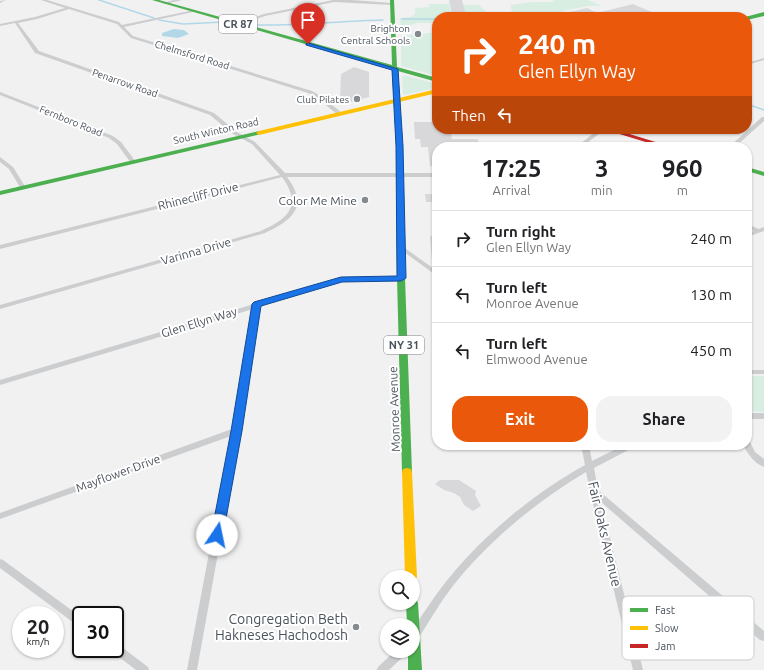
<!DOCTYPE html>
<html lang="en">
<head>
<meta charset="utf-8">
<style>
  :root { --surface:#fff; --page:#f2f2f2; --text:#202124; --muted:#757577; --line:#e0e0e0; --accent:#ea580c }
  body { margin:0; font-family:Ubuntu,sans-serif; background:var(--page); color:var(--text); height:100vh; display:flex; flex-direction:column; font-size:15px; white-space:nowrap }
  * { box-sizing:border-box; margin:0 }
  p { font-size:13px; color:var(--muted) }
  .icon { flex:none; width:22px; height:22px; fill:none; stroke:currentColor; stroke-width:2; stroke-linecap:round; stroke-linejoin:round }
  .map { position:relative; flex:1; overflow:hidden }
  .panel { position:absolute; left:432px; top:142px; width:320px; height:308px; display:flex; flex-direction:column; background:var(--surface); border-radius:16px; box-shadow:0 1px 3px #0004 }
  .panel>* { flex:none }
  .top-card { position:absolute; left:432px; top:12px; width:320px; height:122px; border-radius:16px; box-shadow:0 1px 3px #0004; background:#ea580c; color:#fff; overflow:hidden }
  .buttons { position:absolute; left:380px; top:570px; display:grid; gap:8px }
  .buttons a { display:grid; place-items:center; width:40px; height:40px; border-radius:50%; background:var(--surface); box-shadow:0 1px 3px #0004; font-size:20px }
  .speed { position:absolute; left:12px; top:606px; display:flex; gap:8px; font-size:20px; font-weight:700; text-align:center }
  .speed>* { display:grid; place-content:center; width:52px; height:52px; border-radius:50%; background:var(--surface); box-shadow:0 1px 3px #0004; line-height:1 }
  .speed small { font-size:10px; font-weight:400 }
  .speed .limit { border:2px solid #111; border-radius:6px; background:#fff; color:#111 }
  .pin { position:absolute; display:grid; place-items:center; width:34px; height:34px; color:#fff; margin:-41px -17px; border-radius:50% 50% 50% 0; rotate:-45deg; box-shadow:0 0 4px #0007 }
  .pin .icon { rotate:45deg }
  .me { position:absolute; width:44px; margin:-22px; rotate:11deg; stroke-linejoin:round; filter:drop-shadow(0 0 3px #0008) }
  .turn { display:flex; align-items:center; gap:14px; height:84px; padding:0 20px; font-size:18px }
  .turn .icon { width:52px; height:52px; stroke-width:2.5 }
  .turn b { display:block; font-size:28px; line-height:34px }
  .then { display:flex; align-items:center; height:38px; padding:0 20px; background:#0003; gap:8px; font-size:15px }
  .eta { display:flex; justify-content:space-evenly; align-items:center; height:68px; text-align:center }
  .eta b { font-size:24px; font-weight:700; line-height:28px }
  .primary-button { display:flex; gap:8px; margin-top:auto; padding:8px 20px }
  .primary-button a { flex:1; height:46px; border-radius:16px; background:var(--accent); color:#fff; font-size:16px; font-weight:700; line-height:46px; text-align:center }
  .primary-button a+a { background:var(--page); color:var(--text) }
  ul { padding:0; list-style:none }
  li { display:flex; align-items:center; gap:12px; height:56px; padding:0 20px; border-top:1px solid var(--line) }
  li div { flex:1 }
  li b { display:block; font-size:15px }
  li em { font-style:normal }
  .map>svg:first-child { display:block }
  .green { fill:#d9eee2 }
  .water { fill:#b2d8e7 }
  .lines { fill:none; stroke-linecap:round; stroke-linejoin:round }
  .stream { stroke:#b2d8e7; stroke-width:1.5 }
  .building { fill:#d8d8da }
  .street { fill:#cbcdcf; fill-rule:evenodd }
  .fast { fill:#4caf50; fill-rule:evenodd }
  .slow { fill:#ffc107; fill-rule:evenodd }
  .jam { fill:#c62828; fill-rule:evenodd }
  .route { fill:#1a73e8; stroke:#114b97 }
  .poi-dot { fill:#858a90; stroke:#fff; stroke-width:1.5 }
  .labels { text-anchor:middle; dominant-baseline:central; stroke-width:4; stroke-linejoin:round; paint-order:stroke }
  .far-poi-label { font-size:10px; fill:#4a525c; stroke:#fff; text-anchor:end }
  .far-street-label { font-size:10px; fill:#4a525c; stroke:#fff }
  .shield { fill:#fff; stroke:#80868d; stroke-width:1 }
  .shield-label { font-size:11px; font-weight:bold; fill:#4a525c }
  .street-label { font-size:12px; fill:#4a525c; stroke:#fff }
  .poi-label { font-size:12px; fill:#4a525c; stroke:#fff; text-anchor:end }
  .near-street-label { font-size:14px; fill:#4a525c; stroke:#fff }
  .near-poi-label { font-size:14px; fill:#4a525c; stroke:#fff; text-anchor:end }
  .key { fill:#fff; stroke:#c9cbce; stroke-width:1 }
  .key-label { font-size:11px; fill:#4a525c }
</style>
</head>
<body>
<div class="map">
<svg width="764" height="670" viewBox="0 0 764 670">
  <rect width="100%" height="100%" fill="#f2f1f1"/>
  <path class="green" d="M556,0H588L602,6H588L562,11V15L559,17H514L510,5L532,2H554L552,1Z
    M429,4H449L452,15H466L463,5H481L480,6L487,12L467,17H437V23H417L407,26L409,28H401L400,18L410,17L415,14V8L429,7Z
    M437,32V59L431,62L436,64L432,66L437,68V76L401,66V36Z
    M404,75L437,84V88L404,95L403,93L402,77Z
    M747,376H764V412L747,411Z"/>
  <path class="water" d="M174,29L184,30L189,34L178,38L162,36V33Z"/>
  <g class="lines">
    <path class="stream" d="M99,0L154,18
      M402,19H437
      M159,20L183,24L224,22
      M255,25C298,26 340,21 383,20
      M747,104L764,110"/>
  </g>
  <path class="building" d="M449,0H462L466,15H452Z
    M633,4L663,17H581L570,12L587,8L597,13Z
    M354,67L369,72V97L344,104L340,101L341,74Z
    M414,122H437V129H450L452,139H478L479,147H437V166H430L428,147H421L420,139H415Z
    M425,194H437V202H426Z
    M430,236H437V259L432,260Z
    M440,480H459L476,491L475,495L481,506L473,511L464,505L460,497L454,493L444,490L435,484Z"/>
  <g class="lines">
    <path class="street" d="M6,0L0,3V1Z
      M41,0H47L119,22L122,25L194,10L195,11L193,12L124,27L133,36L312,91L321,96L342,113V115H338L317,98L308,93L131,38L117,24L69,9L37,19L18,23L39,51L214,113L237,132L255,142L285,173H437V177H287C309,206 293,220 265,233L0,309V305L261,231C288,219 303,206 282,177L0,249V245L280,175L252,144L233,134L210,115L35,53L15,23L0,26V24L35,17L65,8Z
      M174,0H182L165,4L163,3Z
      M333,0H352L392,3L394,4L392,5L334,2L265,16L238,25L236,24L264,14Z
      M764,58V60L747,65V63Z
      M0,92L113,136L121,142L136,162L135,163H131L117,144L109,138L0,95Z
      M762,117H764V121L735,147H729Z
      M599,129H605L582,147H576Z
      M0,157L13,167L26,188L25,189H21L9,169L0,162Z
      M747,224L759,229L764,227V231L747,237V233L754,231L747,228Z
      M402,246L437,271V276L400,249L399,248L400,247Z
      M401,276L403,277L404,278L403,279L341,282L260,307L240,431L197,670H187L231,436L0,519V513L232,429L253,309L0,385V380L254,304L255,303H259L341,278Z
      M747,370H764V374H747Z
      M747,413H764V419H747Z
      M747,441L750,442L755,452L764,459V467C754,463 748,454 743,445H747Z
      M581,445H589L592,461L624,445H635L634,447L594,468L598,490L764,631V641L760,640L601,502L643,670H633L590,491L586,472C536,502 488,541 452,587C439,604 428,623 417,641L413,642C413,639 412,634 413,630C415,624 426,610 429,605C467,548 526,498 585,465Z
      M0,559L3,560L81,617V627L78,626L0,568Z
      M115,644L119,645L148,667L149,670H136L111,651L110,649H115Z
      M395,651H407L406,654L389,670H377L378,667Z"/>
    <path class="fast" d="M152,0H159L392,65L390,0H394L397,67L437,78V82L398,71L402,146L405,278L412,472L411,475L407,476L403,475L402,472L397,278L396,146L392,69Z
      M764,12V16L747,20V17H745Z
      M259,131L261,132V134L0,195V191Z
      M747,167L764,172V176L747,171Z
      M413,598L416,599L418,603L422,670H408V651H413V625H407L406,603H413Z"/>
    <path class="slow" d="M437,89V93L259,135L256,133L259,131Z
      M407,468L411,469L412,472L417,577L413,581V577H405L402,472L403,469Z"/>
    <path class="jam" d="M603,129H613L672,147H662Z"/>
  </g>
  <path class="route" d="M308,43L398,69L403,146L406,278L401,281L342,282L261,306L242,431L223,535L221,539L217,540L213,539L211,535L231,431L252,304L254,302L341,277L397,276L396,146L392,70L306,45V44Z"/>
  <g class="poi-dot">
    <circle cx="418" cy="34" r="4"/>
    <circle cx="357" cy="99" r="4"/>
    <circle cx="365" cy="200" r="4"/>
    <circle cx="356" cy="627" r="4"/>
  </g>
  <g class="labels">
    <g class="far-poi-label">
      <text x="410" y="28">Brighton<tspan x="410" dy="12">Central Schools</tspan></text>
      <text x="349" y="99">Club Pilates</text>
    </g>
    <g class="far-street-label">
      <text transform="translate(192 55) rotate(17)">Chelmsford Road</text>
      <text transform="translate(125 83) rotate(19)">Penarrow Road</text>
      <text transform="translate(71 121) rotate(22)">Fernboro Road</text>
      <text transform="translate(216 131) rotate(-13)">South Winton Road</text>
    </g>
    <g class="shield">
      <rect x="219" y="15" width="38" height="18" rx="3"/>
      <rect x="384" y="336" width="40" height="18" rx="3"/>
    </g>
    <g class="shield-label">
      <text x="238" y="24">CR 87</text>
      <text x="404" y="345">NY 31</text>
    </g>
    <g class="street-label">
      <text transform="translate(198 196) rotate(-14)">Rhinecliff Drive</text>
      <text transform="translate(196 251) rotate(-16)">Varinna Drive</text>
      <text transform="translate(199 322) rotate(-17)">Glen Ellyn Way</text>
      <text transform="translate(394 409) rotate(-92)">Monroe Avenue</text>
      <text transform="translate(118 473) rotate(-20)">Mayflower Drive</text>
    </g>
    <g class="poi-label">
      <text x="357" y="200">Color Me Mine</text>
    </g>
    <g class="near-street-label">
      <text transform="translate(605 534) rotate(77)">Fair Oaks Avenue</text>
    </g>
    <g class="near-poi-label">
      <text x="348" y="619">Congregation Beth<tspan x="348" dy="16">Hakneses Hachodosh</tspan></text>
    </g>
  </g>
  <rect x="622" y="596" width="132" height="64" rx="6" class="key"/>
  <rect x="630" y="608" width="18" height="4" fill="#4caf50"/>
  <rect x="630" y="626" width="18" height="4" fill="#ffc107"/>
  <rect x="630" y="644" width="18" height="4" fill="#c62828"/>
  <g class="key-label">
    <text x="655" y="614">Fast</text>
    <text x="655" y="632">Slow</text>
    <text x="655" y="650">Jam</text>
  </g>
</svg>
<div class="buttons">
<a><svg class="icon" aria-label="search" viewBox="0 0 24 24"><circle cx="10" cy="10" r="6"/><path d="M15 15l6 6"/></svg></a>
<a><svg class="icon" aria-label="layers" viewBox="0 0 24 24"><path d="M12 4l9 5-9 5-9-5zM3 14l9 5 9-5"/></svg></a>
</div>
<div class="speed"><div>20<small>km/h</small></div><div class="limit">30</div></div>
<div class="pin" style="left:308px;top:44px;background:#d93025"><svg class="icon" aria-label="arrive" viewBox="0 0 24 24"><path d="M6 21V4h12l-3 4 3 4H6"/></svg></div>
<svg class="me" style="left:217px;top:535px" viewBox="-20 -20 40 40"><circle r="19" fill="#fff"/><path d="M0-13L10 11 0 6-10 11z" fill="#1a73e8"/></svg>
<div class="top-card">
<div class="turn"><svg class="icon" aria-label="right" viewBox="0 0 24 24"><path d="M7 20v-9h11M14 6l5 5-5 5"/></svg><div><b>240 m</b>Glen Ellyn Way</div></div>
<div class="then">Then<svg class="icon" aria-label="left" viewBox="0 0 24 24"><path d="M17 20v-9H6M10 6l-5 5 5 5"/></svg></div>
</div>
<section class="panel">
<div class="eta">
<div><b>17:25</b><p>Arrival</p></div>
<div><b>3</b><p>min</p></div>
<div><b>960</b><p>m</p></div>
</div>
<ul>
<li><svg class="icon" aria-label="right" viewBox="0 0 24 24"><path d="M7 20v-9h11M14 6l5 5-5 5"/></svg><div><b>Turn right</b><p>Glen Ellyn Way</p></div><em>240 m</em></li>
<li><svg class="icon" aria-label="left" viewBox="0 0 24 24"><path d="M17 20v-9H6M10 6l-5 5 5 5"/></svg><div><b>Turn left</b><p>Monroe Avenue</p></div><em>130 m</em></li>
<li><svg class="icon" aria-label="left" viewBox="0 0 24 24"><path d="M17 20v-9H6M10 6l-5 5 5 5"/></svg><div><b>Turn left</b><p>Elmwood Avenue</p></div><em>450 m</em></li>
</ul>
<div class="primary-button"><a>Exit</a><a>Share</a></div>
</section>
</div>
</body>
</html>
